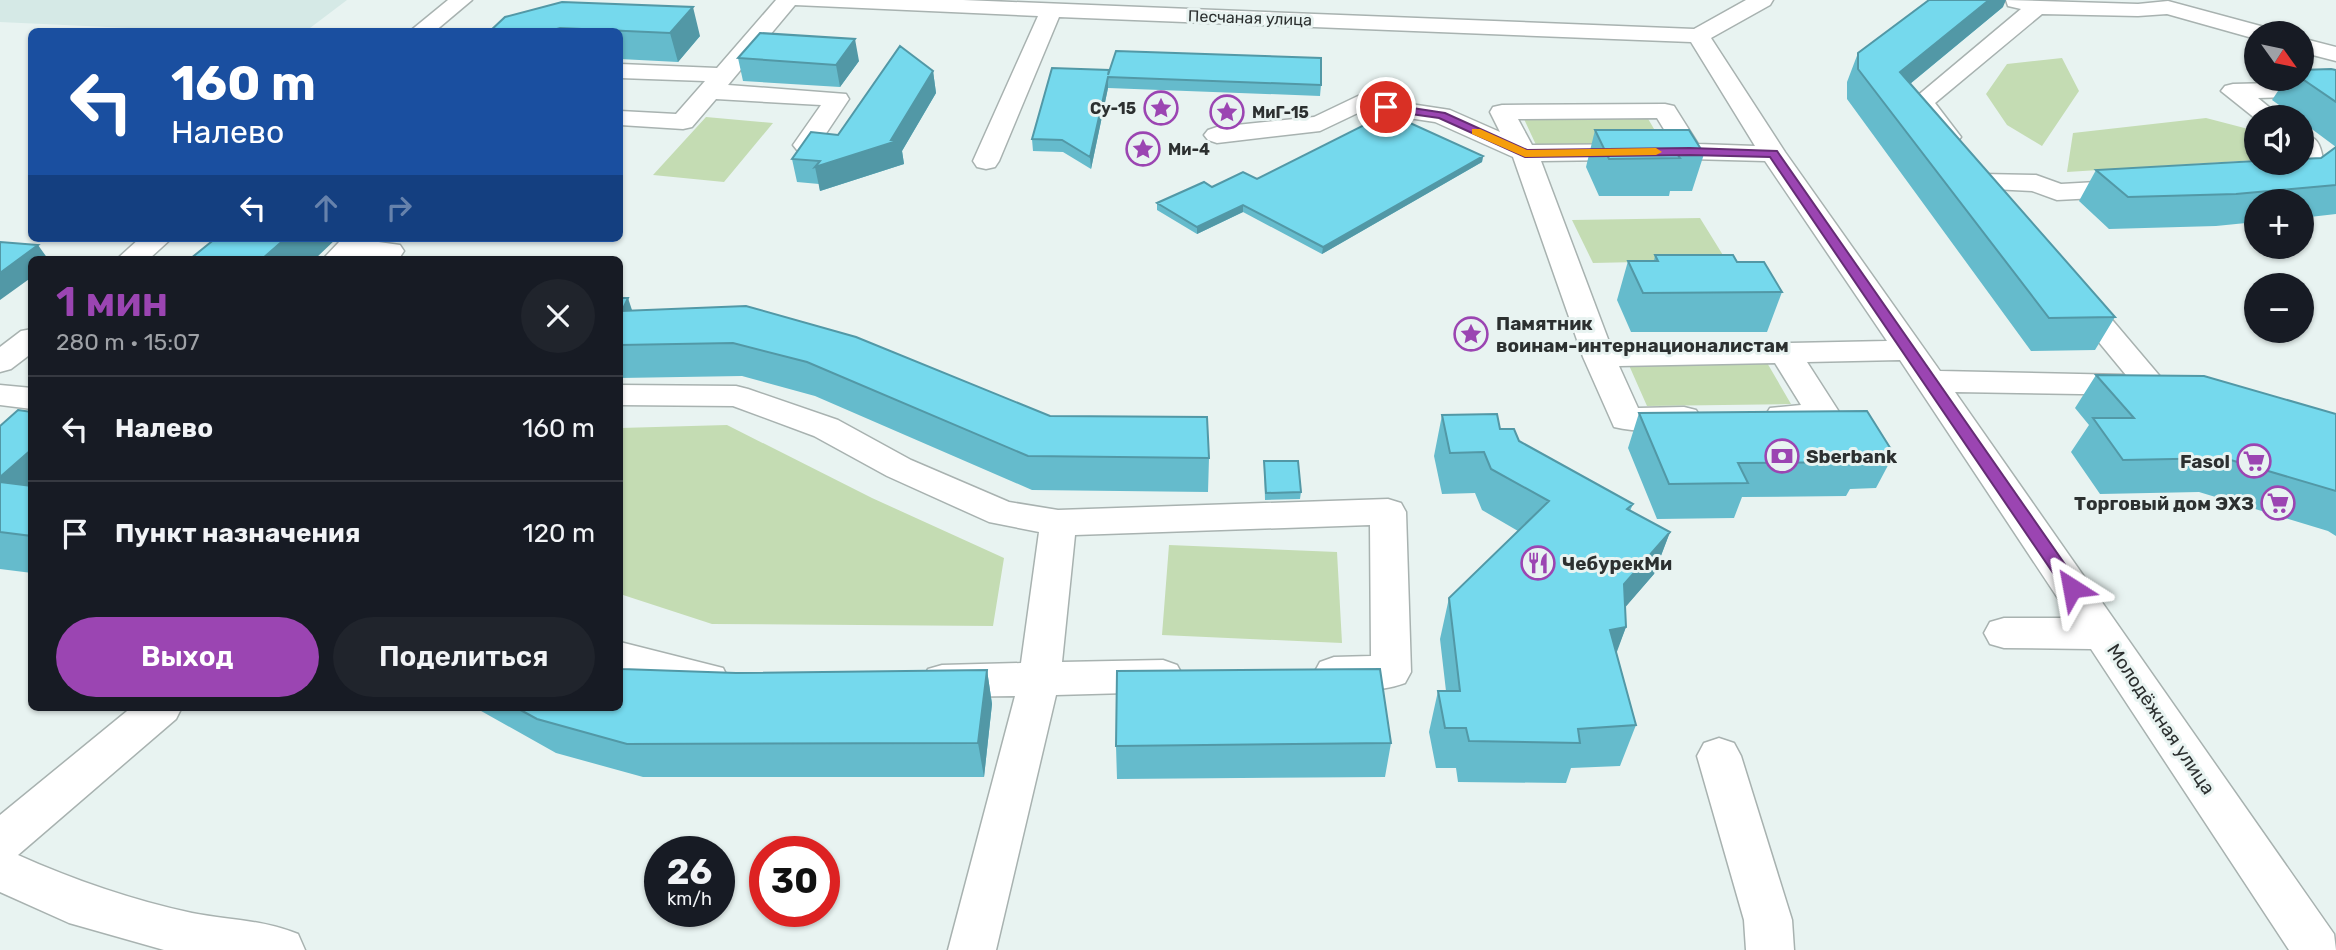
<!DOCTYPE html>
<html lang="ru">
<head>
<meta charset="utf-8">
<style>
  :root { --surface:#171b24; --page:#20242c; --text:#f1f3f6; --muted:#9ea1a6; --line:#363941; --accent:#9b45b2 }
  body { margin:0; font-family:Rubik,sans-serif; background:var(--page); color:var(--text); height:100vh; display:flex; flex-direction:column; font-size:26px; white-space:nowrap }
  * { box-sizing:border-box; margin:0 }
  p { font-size:23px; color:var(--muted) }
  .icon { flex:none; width:38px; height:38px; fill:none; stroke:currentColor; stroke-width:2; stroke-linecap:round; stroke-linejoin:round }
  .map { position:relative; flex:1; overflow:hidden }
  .sheet { position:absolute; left:28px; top:256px; width:595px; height:455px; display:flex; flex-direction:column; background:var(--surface); border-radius:10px; box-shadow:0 2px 5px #0004 }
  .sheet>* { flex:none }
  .banner { position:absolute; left:28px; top:28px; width:595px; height:214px; border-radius:10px; box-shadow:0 2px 5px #0004; background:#1a4fa0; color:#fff; overflow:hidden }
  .needle { width:46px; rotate:123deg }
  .buttons { position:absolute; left:2244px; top:21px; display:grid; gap:14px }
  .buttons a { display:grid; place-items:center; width:70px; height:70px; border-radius:50%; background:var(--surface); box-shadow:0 2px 5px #0004; font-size:35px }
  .speed { position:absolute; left:644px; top:836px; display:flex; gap:14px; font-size:35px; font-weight:700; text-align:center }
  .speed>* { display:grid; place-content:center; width:91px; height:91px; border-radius:50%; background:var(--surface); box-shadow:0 2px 5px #0004; line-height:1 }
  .speed small { font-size:18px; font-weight:400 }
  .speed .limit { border:10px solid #d22; background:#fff; color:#111 }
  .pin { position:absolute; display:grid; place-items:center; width:60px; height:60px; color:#fff; margin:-30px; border:4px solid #fff; border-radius:50%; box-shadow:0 2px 7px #0007 }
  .me { position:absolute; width:77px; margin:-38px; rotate:326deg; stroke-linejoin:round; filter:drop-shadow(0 0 5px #0008) }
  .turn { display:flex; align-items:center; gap:24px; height:147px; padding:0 28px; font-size:32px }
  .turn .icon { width:91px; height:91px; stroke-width:2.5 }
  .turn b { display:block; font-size:49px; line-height:60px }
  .lanes { display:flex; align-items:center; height:66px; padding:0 28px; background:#0003; justify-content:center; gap:35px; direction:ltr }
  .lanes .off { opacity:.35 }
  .round { display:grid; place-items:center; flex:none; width:74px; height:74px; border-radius:37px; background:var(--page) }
  .overview { display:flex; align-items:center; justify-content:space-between; height:119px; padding:0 28px }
  h1 { font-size:42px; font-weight:600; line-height:52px; color:var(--accent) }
  .primary-button { display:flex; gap:14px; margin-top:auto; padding:14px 28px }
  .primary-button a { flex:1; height:80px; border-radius:42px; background:var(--accent); color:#fff; font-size:28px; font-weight:600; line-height:80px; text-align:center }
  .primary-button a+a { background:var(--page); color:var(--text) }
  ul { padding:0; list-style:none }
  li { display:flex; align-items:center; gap:21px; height:105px; padding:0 28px; border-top:2px solid var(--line) }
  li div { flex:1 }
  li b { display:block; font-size:26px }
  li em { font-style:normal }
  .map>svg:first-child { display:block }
  .built { fill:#d5e9e6 }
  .green { fill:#c4dcb3 }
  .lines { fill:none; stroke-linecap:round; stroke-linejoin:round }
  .minor-casing { stroke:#a8b2b0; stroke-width:3 }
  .minor { fill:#fff; fill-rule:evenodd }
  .wall { fill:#65bbcc }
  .shaded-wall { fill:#5298a6 }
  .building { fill:#75d9ed; stroke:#5298a6; stroke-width:2 }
  .route { fill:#9b45b2; stroke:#652d74; stroke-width:2 }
  .slow { fill:#f59e0b }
  .labels { text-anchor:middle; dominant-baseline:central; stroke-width:6; stroke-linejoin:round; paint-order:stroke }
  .far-street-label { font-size:16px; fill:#2c3030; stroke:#e8f3f1 }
  .far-poi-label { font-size:16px; font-weight:bold; fill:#2c3030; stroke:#e8f3f1; text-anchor:start }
  .poi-label { font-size:19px; font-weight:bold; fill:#2c3030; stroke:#e8f3f1; text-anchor:start }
  .street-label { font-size:19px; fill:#2c3030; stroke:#e8f3f1 }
</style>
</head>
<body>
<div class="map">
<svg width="2336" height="950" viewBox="0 0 2336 950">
  <rect width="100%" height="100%" fill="#e8f3f1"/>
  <path class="built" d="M0,0H347L310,28H296L291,32L193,31L0,22Z"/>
  <path class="green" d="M2062,58L2079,91L2042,146L2007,125L1986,94L2007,64Z
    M706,117L773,123L724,182L653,175Z
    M1647,117L1664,146L1537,147L1524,119Z
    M2206,118L2256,131V160L2067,172L2073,133Z
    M1700,218L1726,260L1593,263L1572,220Z
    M1766,361L1791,404L1647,406L1628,363Z
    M727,425L872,498L1004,558L993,626L712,624L620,594V428Z
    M1169,545L1337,552L1342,643L1162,635Z"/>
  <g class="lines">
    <defs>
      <path id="minor" d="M448,0H472L434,32H409Z
        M776,0H963L1694,29L1746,0H1773L1770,5L1711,38L1785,152L1940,371L2126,375L2060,295L2064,289L2075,286L2086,289L2169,387L2164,394L2153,397L2144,395L1955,392L2334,934L2336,950H2289L2091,649L2004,648L1990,644L1984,633L1990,622L2004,618H2071L1900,360L1807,362L1841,415L1836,423C1816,428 1790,429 1770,424L1765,416L1770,408L1801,405L1775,363L1619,366L1638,408L1684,407L1696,410L1701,418L1696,426C1672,432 1638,433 1614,427L1583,357L1513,157L1435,122L1362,111L1320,131L1217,143L1208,140L1204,135L1208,130L1217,127L1314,117L1358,96L1450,110L1500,132L1490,112L1493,107L1502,105L1665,104L1674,106L1698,144L1755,146L1691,42L1059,17L999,161L995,167L986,169L977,167L973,161L1038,16L795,5L728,85L846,94L849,99L815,150L806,153L797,150L793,145L821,105L716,99L692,127L683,129L620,125V111L676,114L705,81L620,78V64L717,68ZM1657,118L1673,144L1532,145L1518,119ZM1690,159L1765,161L1887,341L1611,347L1541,161Z
        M2006,0L2138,4L2168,1L2268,28L2271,33H2256V39L2167,14L2138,16L2042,14L1935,103L1961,137L1957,142L1948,145L1939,142L1910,102L2021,9L2008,6Z
        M2301,38L2336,47V61L2301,52Z
        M2313,82L2336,88V103L2312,96L2258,98L2281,117L2256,119L2221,91L2225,86L2233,84Z
        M2301,133C2317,137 2320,143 2323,159C2310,178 2283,191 2260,186L2256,180L2260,174C2274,171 2287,163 2301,163Z
        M1982,174L2036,175L2061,184L2133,180L2142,182L2146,188L2142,194L2133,196L2057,200L2032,191L1973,188L1969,182L1973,176Z
        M140,238H172L149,259H117Z
        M350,238L400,245L404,251L400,257L384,259L357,256L354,259H323L340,241Z
        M32,329V353L11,369L0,372V347L21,331Z
        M0,385L32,388V409L0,405Z
        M620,385L736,386L748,389L838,420L911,460L1009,502L1058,510L1388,499L1401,503L1406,512L1411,672L1405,683C1380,692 1345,693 1320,684L1314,673L1320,662L1334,657L1371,656L1370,525L1075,535L1062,662L1163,660L1177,665L1183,676L1177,687L1163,692L1056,695L996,950H948L1015,696L942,697L928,693L922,681L928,669L942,665L1021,663L1039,532L989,522L887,476L814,436L733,406L620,405Z
        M620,642L723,668L729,680L723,692L709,696L620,674Z
        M132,707H182L176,719L18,855C74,880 132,900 192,913C228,920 265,920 298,934L305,950H164L69,923L0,892V815Z
        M1719,738L1734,743L1741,756L1792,920L1794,950H1746L1744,920L1697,756L1704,743Z"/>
    </defs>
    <use href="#minor" class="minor-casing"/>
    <use href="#minor" class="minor"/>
  </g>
  <path class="wall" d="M2003,7L1910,84L2115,317L2095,350L2031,351L1847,99V82L1858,53Z
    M505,17L700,36L678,62L620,59V32H489Z
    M738,58L859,61L840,87L743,81Z
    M1109,70L1321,85L1320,96L1108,88L1091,169L1063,152L1033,151L1032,139Z
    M2301,70H2336V147L2301,121V117H2296L2272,100L2286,79H2301Z
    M933,71L936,93L902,151L904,164L820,191L819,184L797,182L792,159L838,135Z
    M1595,130L1704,154L1692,191H1670L1669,196H1599L1586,167Z
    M2336,147V214L2301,218V201H2256V222L2216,226L2109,229L2079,201L2096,170L2321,158Z
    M1483,156L1482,162L1322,254L1243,212L1197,234L1157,210V203L1212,187L1257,179Z
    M369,238H396L392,241Z
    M1655,255L1737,262L1782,292L1767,332H1631L1617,300L1628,261H1654Z
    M620,298L632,311L1050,416L1209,458L1208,492L1032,490L815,396L742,376L620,378Z
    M2096,375L2336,414V536L2328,531L2199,492L2100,494L2071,452L2089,425L2075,408Z
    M32,412V573L0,569V426Z
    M1639,413L1894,454L1876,488L1850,489L1846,496L1742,497L1734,518L1657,519L1628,448Z
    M1442,415L1500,429L1519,441L1633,504L1630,511L1670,532L1654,574L1625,607L1626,627L1616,652L1636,725L1620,766L1571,768L1566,783L1458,782L1456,768H1436L1429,732L1438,691H1446L1440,639L1449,598L1518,531L1482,510L1475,493L1442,494L1434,456Z
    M1264,461L1301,492L1300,499L1265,500Z
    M622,669L736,673L987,670L992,704L984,777H643L556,753L474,707H620Z
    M1391,743L1385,777L1117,779L1116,746Z"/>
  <path class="shaded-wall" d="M1989,0H2006L2003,7L1888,102L1900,72Z
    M693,7L700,36L678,62L670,33Z
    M560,28L561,32H547Z
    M855,39L859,61L840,87L836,65Z
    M933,71L936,93L902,151L904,164L820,191L815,167Z
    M1108,77V88L1091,169L1090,157Z
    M1483,156L1482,162L1322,254L1323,247Z
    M1243,205V212L1197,234V227Z
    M286,238H337L315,259H262Z
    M38,245L48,259H32V277L0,300V273Z
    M628,298L639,331L622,311Z
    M32,449V521L0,487V477Z
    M1670,532L1654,574L1610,625L1624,584Z
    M1626,627L1611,668L1610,630Z
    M987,670L992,704L984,777L978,743Z"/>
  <path class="building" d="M1929,0H1989L1900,72L2115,317L2049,318L1858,69V53Z
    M562,2L693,7L670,33L560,28L547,32H489L505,17Z
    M760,33L855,39L836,65L738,58Z
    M900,46L933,71L891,140H900L815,167L820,161L792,159L811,132L838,135Z
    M1116,51L1321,58V85L1108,77L1090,157L1062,140L1032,139L1052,68L1109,70L1108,75Z
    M2331,69L2336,70V102L2301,78V70Z
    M1388,113L1483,156L1323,247L1243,205L1197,227L1157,203L1204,182L1212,187L1243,172L1257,179Z
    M1595,130H1689L1704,154H1677L1680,158L1609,159Z
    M2336,147V185L2236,194L2128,197L2096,170L2256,161V163H2301V159L2321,158Z
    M216,238H286L262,259H190Z
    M0,242L38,245L0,273Z
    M1655,255H1733L1737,262H1764L1782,292L1643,293L1628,261H1658Z
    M620,298H628L622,311L746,306L856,337L1050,416L1207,417L1209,458L1028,456L807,362L733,343L620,345Z
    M2096,375L2204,376L2336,414V491L2224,458L2123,460L2093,418H2134Z
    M18,410L32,412V449L0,477V426Z
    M1867,411L1894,454H1859L1863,462L1738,463L1748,483L1669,484L1639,413Z
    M1497,414L1500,429H1514L1519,441L1633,504L1627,509L1670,532L1624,584L1626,627L1610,630L1636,725L1578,729L1580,743L1469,741L1466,728H1445L1438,691H1460L1449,598L1549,501L1491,469L1484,452L1450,453L1442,415Z
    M1264,461H1298L1301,492L1266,493Z
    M0,482L32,486V536L0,532Z
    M620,667L622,669L736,673L987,670L978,743L627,744L537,719L515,707H620Z
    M1380,669L1391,743L1116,746L1117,671Z"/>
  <path class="route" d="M1386,104L1445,113L1527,150L1690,148L1777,151L2078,583L2081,588L2078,592H2066L1770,157L1690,155L1525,157L1439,118L1382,110V105Z"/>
  <path class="slow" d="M1472,129H1480L1527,150L1656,148L1662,152L1656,155L1525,157L1472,134Z"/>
  <defs>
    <symbol id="sight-ring" viewBox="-11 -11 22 22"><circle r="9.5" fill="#e8f3f1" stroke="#9b45b2" stroke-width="1.5"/><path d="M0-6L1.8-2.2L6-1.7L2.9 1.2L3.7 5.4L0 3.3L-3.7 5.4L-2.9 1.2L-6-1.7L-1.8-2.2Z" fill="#9b45b2"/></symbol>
    <symbol id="bank-ring" viewBox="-11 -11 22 22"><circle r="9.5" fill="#e8f3f1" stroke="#9b45b2" stroke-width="1.5"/><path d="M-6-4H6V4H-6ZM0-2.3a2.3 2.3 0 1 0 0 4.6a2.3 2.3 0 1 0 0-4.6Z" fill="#9b45b2"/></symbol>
    <symbol id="supermarket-ring" viewBox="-11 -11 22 22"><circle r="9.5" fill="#e8f3f1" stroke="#9b45b2" stroke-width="1.5"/><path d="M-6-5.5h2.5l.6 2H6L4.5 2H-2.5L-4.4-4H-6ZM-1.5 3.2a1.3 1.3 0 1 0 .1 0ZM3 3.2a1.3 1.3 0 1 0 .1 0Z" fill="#9b45b2"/></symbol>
    <symbol id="restaurant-ring" viewBox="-11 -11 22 22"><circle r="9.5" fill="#e8f3f1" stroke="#9b45b2" stroke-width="1.5"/><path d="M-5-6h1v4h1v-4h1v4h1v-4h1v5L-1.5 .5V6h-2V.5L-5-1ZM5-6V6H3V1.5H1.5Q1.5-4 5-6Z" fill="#9b45b2"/></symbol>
  </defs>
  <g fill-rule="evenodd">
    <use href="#sight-ring" x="1142" y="89" width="38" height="38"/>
    <use href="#sight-ring" x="1208" y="93" width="38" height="38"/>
    <use href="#sight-ring" x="1124" y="130" width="38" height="38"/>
    <use href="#sight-ring" x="1452" y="315" width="38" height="38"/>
    <use href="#bank-ring" x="1763" y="437" width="38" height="38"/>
    <use href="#supermarket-ring" x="2235" y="442" width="38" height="38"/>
    <use href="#supermarket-ring" x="2259" y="484" width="38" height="38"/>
    <use href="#restaurant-ring" x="1519" y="544" width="38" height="38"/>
  </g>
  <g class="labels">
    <g class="far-street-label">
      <text transform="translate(1250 18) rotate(2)">Песчаная улица</text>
    </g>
    <g class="far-poi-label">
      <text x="1136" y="108" text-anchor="end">Су-15</text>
      <text x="1252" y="112">МиГ-15</text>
      <text x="1168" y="149">Ми-4</text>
    </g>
    <g class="poi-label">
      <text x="1496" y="323">Памятник<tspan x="1496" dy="22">воинам-интернационалистам</tspan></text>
      <text x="1806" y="456">Sberbank</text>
      <text x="2230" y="461" text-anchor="end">Fasol</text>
      <text x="2254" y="503" text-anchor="end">Торговый дом ЭХЗ</text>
      <text x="1562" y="563">ЧебурекМи</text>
    </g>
    <g class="street-label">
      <text transform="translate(2161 719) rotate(56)">Молодёжная улица</text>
    </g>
  </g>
</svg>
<div class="buttons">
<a><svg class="needle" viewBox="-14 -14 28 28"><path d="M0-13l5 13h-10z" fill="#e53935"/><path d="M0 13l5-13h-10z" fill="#9ea1a6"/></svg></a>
<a><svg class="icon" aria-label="sound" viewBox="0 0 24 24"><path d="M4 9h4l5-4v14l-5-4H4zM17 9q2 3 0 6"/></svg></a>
<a>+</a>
<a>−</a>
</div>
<div class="speed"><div>26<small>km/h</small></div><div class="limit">30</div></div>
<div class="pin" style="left:1386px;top:107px;background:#d93025"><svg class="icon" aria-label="arrive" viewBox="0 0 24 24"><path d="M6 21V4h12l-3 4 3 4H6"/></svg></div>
<svg class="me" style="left:2072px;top:588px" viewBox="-20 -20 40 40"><path d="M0-17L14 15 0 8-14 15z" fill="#9b45b2" stroke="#fff" stroke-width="4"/></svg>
<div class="banner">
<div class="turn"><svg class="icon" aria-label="left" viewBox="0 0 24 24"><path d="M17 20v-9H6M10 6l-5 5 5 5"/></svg><div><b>160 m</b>Налево</div></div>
<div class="lanes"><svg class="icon" aria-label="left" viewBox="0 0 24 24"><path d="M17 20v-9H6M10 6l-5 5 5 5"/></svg><svg class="icon off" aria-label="ahead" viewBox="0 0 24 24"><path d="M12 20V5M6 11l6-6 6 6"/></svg><svg class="icon off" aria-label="right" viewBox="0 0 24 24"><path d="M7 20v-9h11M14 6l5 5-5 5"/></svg></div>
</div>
<section class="sheet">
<div class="overview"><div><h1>1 мин</h1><p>280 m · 15:07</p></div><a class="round"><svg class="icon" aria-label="close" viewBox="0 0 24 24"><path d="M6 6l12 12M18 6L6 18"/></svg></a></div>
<ul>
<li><svg class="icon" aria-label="left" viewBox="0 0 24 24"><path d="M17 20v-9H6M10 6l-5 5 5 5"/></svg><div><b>Налево</b></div><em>160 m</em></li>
<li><svg class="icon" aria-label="arrive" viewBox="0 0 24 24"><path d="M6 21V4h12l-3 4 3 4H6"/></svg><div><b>Пункт назначения</b></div><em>120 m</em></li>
</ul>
<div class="primary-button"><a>Выход</a><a>Поделиться</a></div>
</section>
</div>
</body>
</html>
